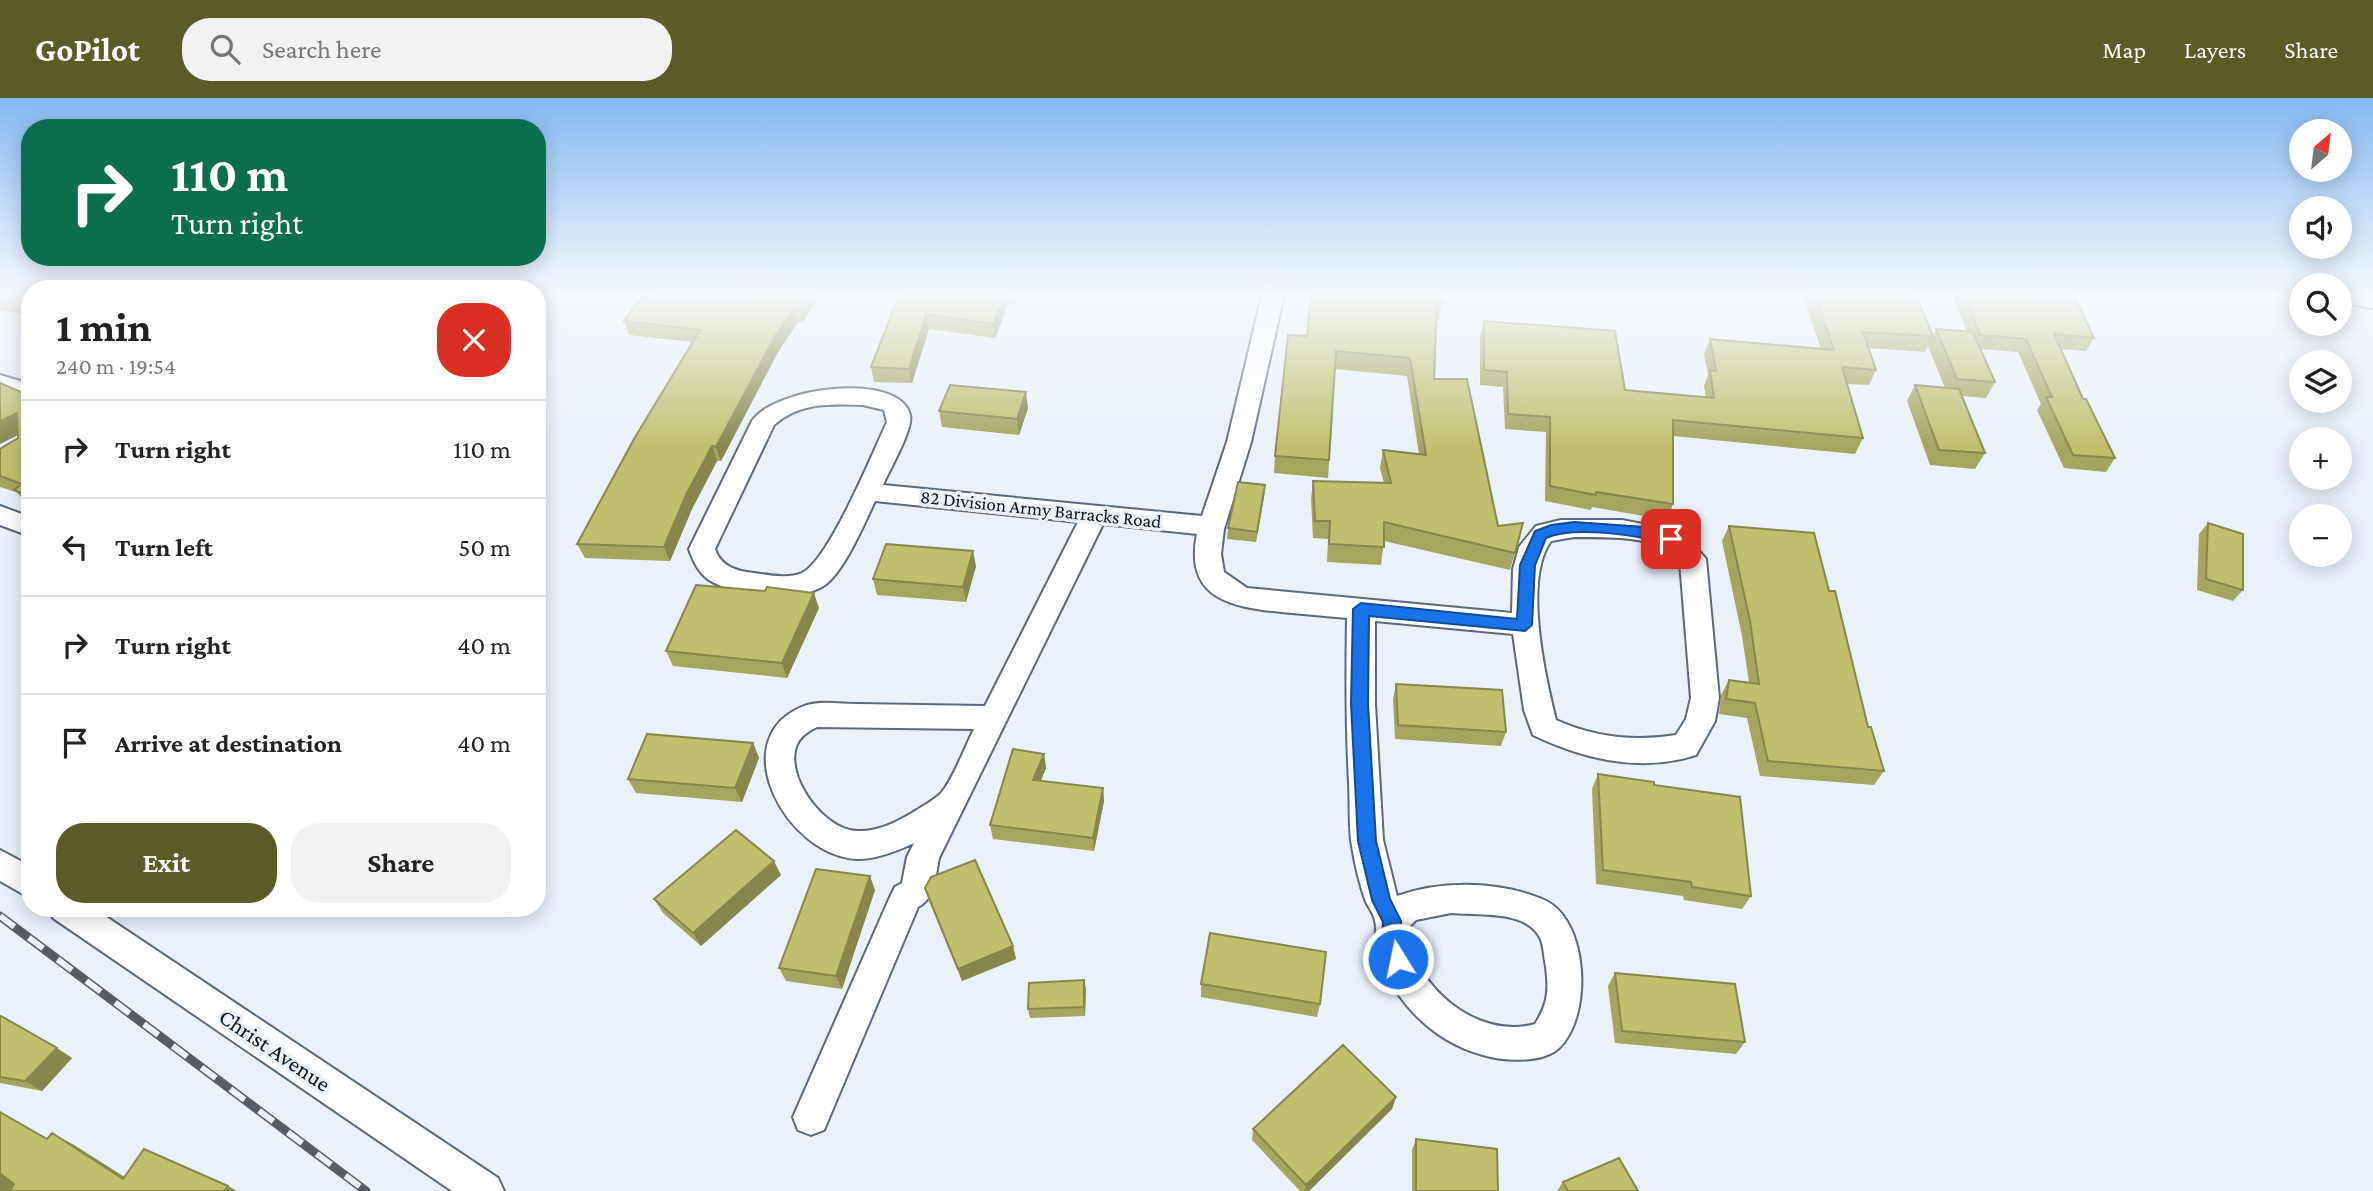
<!DOCTYPE html>
<html lang="en">
<head>
<meta charset="utf-8">
<style>
  :root { --surface:#fff; --page:#f2f2f2; --text:#222; --muted:#767676; --line:#e0e0e0; --accent:#5b5b28 }
  body { margin:0; font-family:"Crimson Pro",serif; background:var(--page); color:var(--text); height:100vh; display:flex; flex-direction:column; font-size:26px; white-space:nowrap }
  * { box-sizing:border-box; margin:0 }
  p { font-size:23px; color:var(--muted) }
  .icon { flex:none; width:38px; height:38px; fill:none; stroke:currentColor; stroke-width:2; stroke-linecap:round; stroke-linejoin:round }
  .map { position:relative; flex:1; overflow:hidden }
  .panel { position:absolute; left:21px; top:182px; width:525px; height:637px; display:flex; flex-direction:column; background:var(--surface); border-radius:28px; box-shadow:0 4px 18px #0003 }
  .panel>* { flex:none }
  .top-card { position:absolute; left:21px; top:21px; width:525px; height:147px; border-radius:28px; box-shadow:0 4px 18px #0003; background:#0b6e4f; color:#fff; overflow:hidden }
  .needle { width:46px; rotate:28deg }
  .tools { position:absolute; left:2289px; top:21px; display:grid; gap:14px }
  .tools a { display:grid; place-items:center; width:63px; height:63px; border-radius:50%; background:var(--surface); box-shadow:0 4px 18px #0003; font-size:35px }
  .pin { position:absolute; display:grid; place-items:center; width:60px; height:60px; color:#fff; margin:-30px; border-radius:14px; box-shadow:0 4px 10px #0006 }
  .me { position:absolute; width:77px; margin:-38px; rotate:350deg; stroke-linejoin:round; filter:drop-shadow(0 0 5px #0008) }
  .turn { display:flex; align-items:center; gap:24px; height:147px; padding:0 35px; font-size:32px }
  .turn .icon { width:91px; height:91px; stroke-width:2.5 }
  .turn b { display:block; font-size:49px; line-height:60px }
  .round { display:grid; place-items:center; flex:none; width:74px; height:74px; border-radius:28px; background:var(--page) }
  .summary { display:flex; align-items:center; justify-content:space-between; height:119px; padding:0 35px }
  h1 { font-size:42px; font-weight:700; line-height:52px }
  .button { display:flex; gap:14px; margin-top:auto; padding:14px 35px }
  .button a { flex:1; height:80px; border-radius:28px; background:var(--accent); color:#fff; font-size:28px; font-weight:700; line-height:80px; text-align:center }
  .button a+a { background:var(--page); color:var(--text) }
  ul { padding:0; list-style:none }
  li { display:flex; align-items:center; gap:21px; height:98px; padding:0 35px; border-top:2px solid var(--line) }
  li div { flex:1 }
  li b { display:block; font-size:26px }
  li em { font-style:normal }
  header { display:flex; align-items:center; gap:42px; box-sizing:border-box; height:98px; padding:0 35px; background:var(--accent); color:#fff }
  header strong { font-size:33px }
  nav { display:flex; gap:38px; margin-inline-start:auto; font-size:24px }
  .search { width:490px; height:63px; background:var(--page); display:flex; align-items:center; gap:18px; box-sizing:border-box; padding:0 24px; border-radius:28px; color:var(--muted); font-size:26px }
  .map>svg:first-child { display:block }
  .lines { fill:none; stroke-linecap:round; stroke-linejoin:round }
  .minor-casing { stroke:#5a697e; stroke-width:4 }
  .primary-casing { stroke:#5a697e; stroke-width:4 }
  .minor { fill:#fff; fill-rule:evenodd }
  .primary { fill:#fff; fill-rule:evenodd }
  .rail-casing { stroke:#565c65; stroke-width:9 }
  .rail { stroke:#eaf1fb; stroke-width:6; stroke-dasharray:18; stroke-linecap:butt }
  .wall { fill:#a4a55f }
  .shaded-wall { fill:#86864d }
  .building { fill:#bfc06e; stroke:#86864d; stroke-width:2 }
  .route { fill:#1a73e8; stroke:#114b97; stroke-width:2 }
  .labels { text-anchor:middle; dominant-baseline:central; stroke-width:7; stroke-linejoin:round; paint-order:stroke }
  .street-label { font-size:19px; fill:#0d131b; stroke:#eaf1fb }
  .near-street-label { font-size:23px; fill:#0d131b; stroke:#eaf1fb }
</style>
</head>
<body>
<header>
<strong>GoPilot</strong>
<div class="search"><svg class="icon" aria-label="search" viewBox="0 0 24 24"><circle cx="10" cy="10" r="6"/><path d="M15 15l6 6"/></svg>Search here</div>
<nav><a>Map</a><a>Layers</a><a>Share</a></nav>
</header>
<div class="map">
<svg width="2373" height="1093" viewBox="0 0 2373 1093">
  <rect width="100%" height="100%" fill="#eaf1fb"/>
  <g class="lines">
    <defs>
      <path id="minor" d="M1262,197H1284L1251,344L1224,431L1221,456L1224,474L1247,490L1512,515L1513,471L1519,449L1536,428L1561,422H1622L1663,430L1691,443L1706,461L1719,600L1715,623L1696,657C1641,675 1583,661 1533,637L1524,612L1513,536L1375,523V606L1383,742L1397,798C1442,782 1498,783 1542,801C1589,819 1593,918 1559,950C1542,966 1503,963 1483,957C1430,943 1387,897 1376,844C1375,837 1377,829 1375,823C1374,816 1369,810 1366,804C1359,785 1354,762 1351,742C1349,723 1350,703 1349,684C1346,629 1346,575 1347,520C1325,518 1303,516 1281,514C1230,509 1184,500 1197,436L1103,426L939,760C935,778 936,800 918,809L824,1032L811,1037L798,1032L793,1019L890,799L895,789L902,785L907,759L914,745C897,753 877,761 858,761C787,759 722,640 804,608C820,602 841,606 857,606C900,607 943,607 985,608L1078,424L875,403C864,426 845,472 825,487C800,505 734,498 709,482C699,475 693,463 689,451L752,323C774,289 900,273 910,317C914,330 889,373 883,387L1202,418L1227,344ZM863,307L884,312L887,324C873,354 829,462 802,475C788,481 769,477 754,475C737,473 721,469 715,451L774,327C800,304 830,306 863,307ZM1574,439C1611,440 1653,435 1680,464L1691,600L1686,621L1676,637C1634,644 1594,639 1556,622C1545,578 1523,481 1551,443ZM817,629L974,631C965,649 954,679 942,694C935,702 921,709 912,715C895,725 877,734 857,733C820,732 775,665 803,638C807,634 813,631 817,629ZM1451,815C1478,818 1528,811 1541,842C1544,850 1544,860 1546,869C1549,892 1548,906 1535,926C1478,943 1409,886 1409,829L1416,822Z
        M0,277L30,286V301L0,292Z
        M0,408L30,419V438L0,427Z
        M0,752L30,768V800L0,783Z
        M49,810H93L498,1080L504,1093H452L53,820Z"/>
      <path id="primary" d="M2340,197H2373V210L2340,204Z"/>
    </defs>
    <use href="#minor" class="minor-casing"/>
    <use href="#primary" class="primary-casing"/>
    <use href="#minor" class="minor"/>
    <use href="#primary" class="primary"/>
    <defs>
      <path id="rail" d="M0,818L366,1093"/>
    </defs>
    <use href="#rail" class="rail-casing"/>
    <use href="#rail" class="rail"/>
  </g>
  <path class="wall" d="M0,197H30V218L0,212Z
    M652,197H819L803,224H798L778,254L721,363H717L692,411L670,463L585,460L577,446L692,244L629,237L624,223Z
    M899,197H1018L1014,207L1008,206L995,240L929,231L912,285L874,284L871,269Z
    M1311,197L1443,204L1439,222L1436,221L1434,281L1498,428L1523,425L1510,472L1384,443L1381,467L1327,464L1328,441L1313,440L1311,401L1313,383L1384,385L1380,370L1383,352L1419,356L1407,278L1335,271L1328,380L1274,375L1275,358L1307,238Z
    M1803,197H1916L1933,238L1936,231L1967,234L1952,197H2074L2094,240L2086,253L2060,251L2083,301L2115,360L2106,374L2064,370L2037,312L2041,306L2018,254L1980,251L1995,284L1986,300L1962,298L1985,355L1975,371L1930,367L1907,303L1915,287L1945,290L1928,248L1925,254L1868,250L1876,272L1869,287L1847,286L1863,340L1855,356L1673,338V406L1667,422L1592,409L1591,412L1545,403L1546,334L1505,331L1503,289L1480,287V238L1484,223L1625,292L1706,299L1704,288L1708,277L1704,256L1710,241L1821,251Z
    M0,285L30,298V408L16,394L0,389V351L18,340L17,337L0,346Z
    M1028,310L1019,337L942,329L939,313Z
    M1265,387L1264,398L1256,444L1227,441L1228,430Z
    M2208,425L2243,492L2233,503L2197,492L2199,436Z
    M1729,428L1829,493L1868,629L1884,673L1874,687L1760,678L1747,620L1719,616L1721,597L1729,582L1749,584L1742,538L1722,443Z
    M976,468L966,504L877,497L873,481Z
    M819,510L787,580L673,568L666,553Z
    M1396,586L1506,634L1501,648L1395,641L1393,601Z
    M753,645L759,660L742,704L636,695L628,681Z
    M1044,656L1046,670L1041,683L1103,690L1104,703L1094,753L993,741L990,727Z
    M1598,676L1654,687L1751,798L1742,811L1684,802L1683,798L1596,786L1592,691Z
    M781,777L701,848L663,815L654,801Z
    M925,790L1013,848L1016,861L962,883L929,803Z
    M875,792L842,891L786,883L779,870Z
    M1615,875L1745,944L1736,956L1615,945L1608,888Z
    M1201,886L1320,906L1317,919L1201,899Z
    M1086,891L1085,918L1030,920L1028,911Z
    M0,919L72,960L42,993L0,985Z
    M1396,999L1392,1011L1309,1093H1300L1252,1042L1253,1031Z
    M1416,1041L1498,1093H1412V1052Z
    M1563,1084L1638,1093H1557Z"/>
  <path class="shaded-wall" d="M807,197H819L803,224L799,210Z
    M1005,197H1007L1008,206L995,240L993,226Z
    M1013,197H1018L1014,207Z
    M794,210L798,224L778,254L721,363L716,349L774,240Z
    M926,216L929,231L912,285L909,271Z
    M1026,294L1028,310L1019,337L1017,321Z
    M17,315L30,331L0,346V323Z
    M712,348L717,363L692,411L670,463L664,449L686,397Z
    M1265,387L1264,398L1256,444L1257,434Z
    M973,453L976,468L966,504L963,489Z
    M814,495L819,510L787,580L782,565Z
    M753,645L759,660L742,704L735,690Z
    M1044,656L1046,670L1035,695L1033,682Z
    M1103,690L1104,703L1094,753L1093,740Z
    M774,763L781,777L701,848L693,835Z
    M870,778L875,792L842,891L836,878Z
    M1013,848L1016,861L962,883L958,871Z
    M1084,882L1086,891L1085,918L1084,909Z
    M57,950L72,960L42,993L25,983Z
    M1396,999L1392,1011L1309,1093H1305L1306,1087Z
    M52,1035L74,1047L145,1092L123,1081Z
    M1,1076L25,1088L21,1093H0V1077Z
    M228,1088L237,1093H224Z"/>
  <path class="building" d="M0,197H30V206L0,200Z
    M652,197H807L799,210H794L774,240L716,349L712,348L686,397L664,449L577,446L634,341L700,232L624,223L642,198L650,199Z
    M899,197H1005L993,226L926,216L909,271L871,269Z
    M1311,197H1442L1443,204L1437,203L1434,281H1467L1498,428L1523,425L1515,455L1384,424V449L1329,446L1330,423H1315L1313,383L1391,385L1383,352L1426,357L1410,260L1336,253L1329,362L1275,358L1288,237L1307,238Z
    M1815,197H1916L1933,238L1863,234L1876,272L1842,269L1863,340L1673,322V406L1596,394V397L1550,388V319L1508,316L1507,274L1484,272V223L1615,233L1625,292L1714,300L1710,272L1716,273L1710,241L1834,252Z
    M1965,197H2074L2094,240L2054,236L2083,301H2086L2115,360L2073,357L2046,299H2052L2026,241L1980,237Z
    M1936,231L1973,234L1995,284L1957,281Z
    M0,285L30,298V399L14,392L22,386L0,378V351L18,340L17,315L0,323Z
    M950,287L1026,294L1017,321L939,313Z
    M1915,287L1959,291L1985,355L1939,352Z
    M1238,384L1265,387L1257,434L1228,430Z
    M2208,425L2243,436V492L2206,481Z
    M1729,428L1814,435L1829,493H1835L1868,629H1871L1884,673L1768,663L1755,605L1726,601L1729,582L1759,586L1750,523Z
    M886,446L973,453L963,489L873,481Z
    M696,487L765,493L767,489L814,495L782,565L666,553Z
    M1396,586L1502,592L1506,634L1398,627Z
    M647,636L753,645L735,690L628,681Z
    M1013,651L1044,656L1033,682L1103,690L1093,740L990,727Z
    M1598,676L1654,684V687L1740,699L1751,798L1692,789L1691,784L1603,772Z
    M736,732L774,763L693,835L654,801Z
    M975,762L1013,848L958,871L925,790L931,779Z
    M816,771L870,778L836,878L779,870Z
    M1210,835L1326,854L1320,906L1201,886Z
    M1615,875L1735,886L1745,944L1622,933Z
    M1084,882V909L1028,911L1029,885Z
    M1,918L57,950L25,983L0,979V919Z
    M1343,947L1396,999L1306,1087L1253,1031Z
    M0,1014L47,1041L52,1035L123,1081L144,1051L228,1088L224,1093H10L14,1086L1,1076L0,1077Z
    M1416,1041L1497,1051L1498,1093H1416Z
    M1619,1060L1638,1093H1568L1563,1084Z"/>
  <linearGradient id="sky" x2="0" y2="1"><stop stop-color="#83b8f1"/><stop offset="0.56" stop-color="#f6f9fd"/><stop offset="1" stop-color="#f6f9fd" stop-opacity="0"/></linearGradient>
  <rect width="2373" height="350" fill="url(#sky)"/>
  <path class="route" d="M1574,424L1645,429L1676,437L1678,441L1671,446C1640,438 1575,427 1546,440L1535,467L1532,527L1525,533L1369,518L1368,606L1376,743L1390,801L1401,823V842L1408,861L1405,867L1398,870L1391,867L1382,842L1383,824L1372,802L1358,743L1351,606L1353,511L1361,505L1517,521L1520,467L1535,433L1551,427Z"/>
  <g class="labels">
    <g class="street-label">
      <text transform="translate(1041 411) rotate(6)">82 Division Army Barracks Road</text>
    </g>
    <g class="near-street-label">
      <text transform="translate(275 952) rotate(34)">Christ Avenue</text>
    </g>
  </g>
</svg>
<div class="tools">
<a><svg class="needle" viewBox="-14 -14 28 28"><path d="M0-13l5 13h-10z" fill="#e53935"/><path d="M0 13l5-13h-10z" fill="#767676"/></svg></a>
<a><svg class="icon" aria-label="sound" viewBox="0 0 24 24"><path d="M4 9h4l5-4v14l-5-4H4zM17 9q2 3 0 6"/></svg></a>
<a><svg class="icon" aria-label="search" viewBox="0 0 24 24"><circle cx="10" cy="10" r="6"/><path d="M15 15l6 6"/></svg></a>
<a><svg class="icon" aria-label="layers" viewBox="0 0 24 24"><path d="M12 4l9 5-9 5-9-5zM3 14l9 5 9-5"/></svg></a>
<a>+</a>
<a>−</a>
</div>
<div class="pin" style="left:1671px;top:441px;background:#d93025"><svg class="icon" aria-label="arrive" viewBox="0 0 24 24"><path d="M6 21V4h12l-3 4 3 4H6"/></svg></div>
<svg class="me" style="left:1398px;top:861px" viewBox="-20 -20 40 40"><circle r="17" fill="#1a73e8" stroke="#fff" stroke-width="3"/><path d="M0-11L8 9 0 5-8 9z" fill="#fff"/></svg>
<div class="top-card">
<div class="turn"><svg class="icon" aria-label="right" viewBox="0 0 24 24"><path d="M7 20v-9h11M14 6l5 5-5 5"/></svg><div><b>110 m</b>Turn right</div></div>
</div>
<section class="panel">
<div class="summary"><div><h1>1 min</h1><p>240 m · 19:54</p></div><a class="round" style="background:#d93025;color:#fff"><svg class="icon" aria-label="close" viewBox="0 0 24 24"><path d="M6 6l12 12M18 6L6 18"/></svg></a></div>
<ul>
<li><svg class="icon" aria-label="right" viewBox="0 0 24 24"><path d="M7 20v-9h11M14 6l5 5-5 5"/></svg><div><b>Turn right</b></div><em>110 m</em></li>
<li><svg class="icon" aria-label="left" viewBox="0 0 24 24"><path d="M17 20v-9H6M10 6l-5 5 5 5"/></svg><div><b>Turn left</b></div><em>50 m</em></li>
<li><svg class="icon" aria-label="right" viewBox="0 0 24 24"><path d="M7 20v-9h11M14 6l5 5-5 5"/></svg><div><b>Turn right</b></div><em>40 m</em></li>
<li><svg class="icon" aria-label="arrive" viewBox="0 0 24 24"><path d="M6 21V4h12l-3 4 3 4H6"/></svg><div><b>Arrive at destination</b></div><em>40 m</em></li>
</ul>
<div class="button"><a>Exit</a><a>Share</a></div>
</section>
</div>
</body>
</html>
